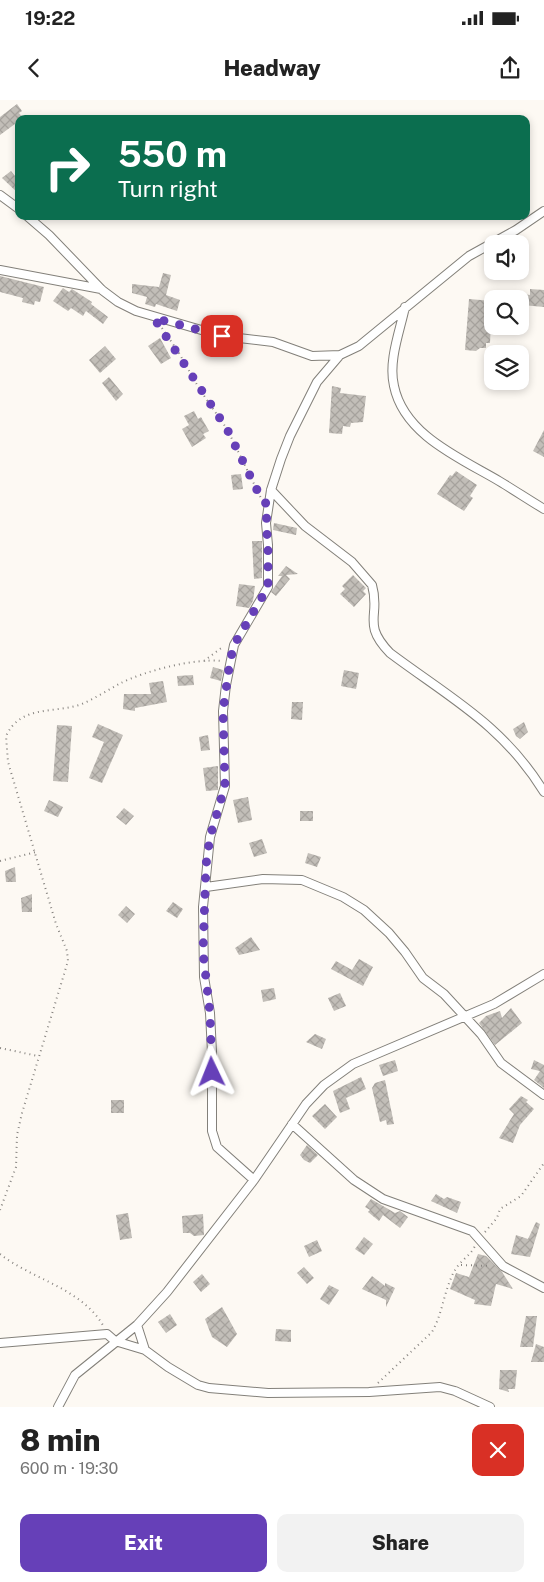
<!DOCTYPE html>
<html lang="en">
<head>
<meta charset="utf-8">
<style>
  :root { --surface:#fff; --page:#f2f2f2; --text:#222; --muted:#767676; --accent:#6640b8 }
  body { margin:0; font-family:"Public Sans",sans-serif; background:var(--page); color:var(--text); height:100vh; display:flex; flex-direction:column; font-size:19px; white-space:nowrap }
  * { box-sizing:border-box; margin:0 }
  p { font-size:16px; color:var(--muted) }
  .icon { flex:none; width:28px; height:28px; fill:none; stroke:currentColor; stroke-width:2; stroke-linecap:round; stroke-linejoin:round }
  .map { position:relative; height:1307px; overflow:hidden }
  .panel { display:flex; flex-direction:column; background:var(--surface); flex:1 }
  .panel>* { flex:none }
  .top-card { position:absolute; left:15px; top:15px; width:515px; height:105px; border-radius:10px; box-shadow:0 2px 8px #0003; background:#0b6e4f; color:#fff; overflow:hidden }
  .controls { position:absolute; left:484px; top:135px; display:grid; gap:10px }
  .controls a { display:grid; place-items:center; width:45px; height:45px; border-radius:10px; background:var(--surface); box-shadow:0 2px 8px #0003; font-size:25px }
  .pin { position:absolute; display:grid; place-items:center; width:42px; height:42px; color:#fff; margin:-21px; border-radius:10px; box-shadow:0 2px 8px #0006 }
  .me { position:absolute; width:55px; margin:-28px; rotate:358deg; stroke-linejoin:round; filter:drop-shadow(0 0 4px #0008) }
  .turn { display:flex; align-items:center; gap:18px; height:105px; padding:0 20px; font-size:22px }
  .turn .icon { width:65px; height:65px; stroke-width:2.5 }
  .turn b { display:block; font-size:35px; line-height:42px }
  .round { display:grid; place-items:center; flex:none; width:52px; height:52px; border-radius:10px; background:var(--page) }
  .head { display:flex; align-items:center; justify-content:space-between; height:85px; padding:0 20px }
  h1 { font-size:30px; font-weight:800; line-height:38px }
  .action { display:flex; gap:10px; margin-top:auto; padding:10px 20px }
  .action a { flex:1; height:58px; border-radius:10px; background:var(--accent); color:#fff; font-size:20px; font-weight:800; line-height:58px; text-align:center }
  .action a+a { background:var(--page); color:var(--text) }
  .status { display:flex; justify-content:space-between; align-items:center; height:35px; padding:0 25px; background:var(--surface); direction:ltr }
  .status svg { height:14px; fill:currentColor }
  header { display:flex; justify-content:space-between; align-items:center; height:65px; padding:0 20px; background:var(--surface); font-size:22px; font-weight:800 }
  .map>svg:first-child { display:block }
  .building { fill:url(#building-cross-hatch) }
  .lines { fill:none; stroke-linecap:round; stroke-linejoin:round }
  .street-casing { stroke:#83807a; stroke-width:10 }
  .path { stroke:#888581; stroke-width:2; stroke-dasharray:1 4; stroke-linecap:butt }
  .street { stroke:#fff; stroke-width:8 }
  .route { stroke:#6640b8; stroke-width:9; stroke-dasharray:0 16.2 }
</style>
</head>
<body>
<div class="status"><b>19:22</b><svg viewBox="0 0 49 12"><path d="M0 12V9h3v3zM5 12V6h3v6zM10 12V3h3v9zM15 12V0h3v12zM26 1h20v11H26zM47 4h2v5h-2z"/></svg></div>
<header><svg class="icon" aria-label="back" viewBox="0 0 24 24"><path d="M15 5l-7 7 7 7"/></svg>Headway<svg class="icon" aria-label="share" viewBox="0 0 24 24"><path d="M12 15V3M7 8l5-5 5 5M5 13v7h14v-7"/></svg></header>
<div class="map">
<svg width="544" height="1307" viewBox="0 0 544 1307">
  <defs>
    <pattern id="building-cross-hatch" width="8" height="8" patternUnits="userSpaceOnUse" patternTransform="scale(1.25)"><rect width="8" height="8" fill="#c2beb8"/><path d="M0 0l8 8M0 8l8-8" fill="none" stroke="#a6a29d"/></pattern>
  </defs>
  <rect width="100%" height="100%" fill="#fdf9f3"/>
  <path class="building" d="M17,4L22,11L19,13L23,18L19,19V21L0,35V17Z
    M11,71L19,81V94L2,78Z
    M163,173L171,175L166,195L180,200L177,211L156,204L155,207L145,204L147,197L132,193V184L159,187Z
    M0,176L44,187L40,202L35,201L34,205L22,202L23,198L0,192Z
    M63,188L69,192L72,189L92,202L91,204L108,217L103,224L86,211L83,216L71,208L68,211L53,201Z
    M530,189L544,190V207L522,205L523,194L530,195Z
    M469,199L492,201L490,243H486V248H480L476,251L465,250Z
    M160,238L171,258L161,264L148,246Z
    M105,246L116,259L100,273L89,260Z
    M109,277L123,294L116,301L102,283Z
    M332,286L341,288L340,293L366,296L363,322L351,323L350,327L343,326L342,334L329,333Z
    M194,311L198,319L201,317L209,331L203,334L206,338L192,347L182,329L189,325L184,316Z
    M544,330V357L533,351Z
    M456,371L477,385L470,396L473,398L464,411L437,394L450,375L452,376Z
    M241,374L243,389L233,390L231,375Z
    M274,423L297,428L296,435L273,430Z
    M252,441H262V478L254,479Z
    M286,466L298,474L286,475L290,479L276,496L271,492L282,476H278Z
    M353,475L366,488L363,491L366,494L354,507L340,494L345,489L342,486Z
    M239,484L255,486L253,501L249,508L236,506Z
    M213,567L223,570L221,581L210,578Z
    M344,570L359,573L356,589L341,586Z
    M193,575L194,585L178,586L177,576Z
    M163,581L167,602L135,608V611L123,609L124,594H151L149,583Z
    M292,602H303L302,620L291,619Z
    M524,622L528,632L520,639L516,636L513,629Z
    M98,624L123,635L102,683L89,678L104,642L92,637Z
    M57,625L72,626L68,682L53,681Z
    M208,635L210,650L201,651L199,637Z
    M218,666V690L206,691L203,668Z
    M248,697L252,720L238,723L233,700Z
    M49,700L63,707L58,717L44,711Z
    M124,708L134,716L126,725L116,717Z
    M300,711H313V721H300Z
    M262,739L267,753L254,757L249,743Z
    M308,753L321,757L317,767L305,763Z
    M15,767L16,782H6L5,771Z
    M32,794V812H22L21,798Z
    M173,802L183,809L177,818L166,811Z
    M126,806L135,814L127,823L118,815Z
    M251,837L260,850L239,855L235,848Z
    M359,859L373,867L363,886L331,869L336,861L352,870Z
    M274,888L276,899L263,902L261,890Z
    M340,893L346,906L334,911L328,898Z
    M511,908L522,923L495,945L479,923L486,916L500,911L502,918Z
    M315,934L326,939L322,949L306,942Z
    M395,960L398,971L383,976L379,965Z
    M534,960L544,965V988L534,980L540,971L531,969Z
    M361,977L366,989L346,998L350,1009L340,1013L333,991Z
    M385,980L394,1024L387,1025L386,1020L380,1022L372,988L375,983Z
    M521,996L528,1000L526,1002L534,1009L520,1025L513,1043L499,1038L514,1014L509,1009Z
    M111,1000H124V1013H111Z
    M325,1004L337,1017L325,1029L312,1016Z
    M307,1045L318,1055L310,1063L304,1060L300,1055Z
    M436,1094L444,1099L447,1097L461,1102L457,1113L431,1101Z
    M371,1099L395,1113L400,1111L408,1117L400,1128L383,1115L379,1121L368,1112L370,1110L365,1107Z
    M128,1113L132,1138L120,1140L116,1115Z
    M203,1114L204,1135L194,1136L190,1133H183L182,1116Z
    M536,1122L540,1124L530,1157L511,1154L516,1135L528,1139Z
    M364,1137L373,1144L364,1155L355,1149Z
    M317,1140L322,1151L309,1157L304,1146Z
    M478,1154L486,1156L502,1172L513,1189L496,1184L491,1206L474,1204L475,1200L450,1189L456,1173L469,1177Z
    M304,1167L314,1178L307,1184L297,1173Z
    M202,1174L210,1184L201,1192L193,1182Z
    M372,1176L385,1186V1183L395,1188L386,1207V1200L362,1189Z
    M329,1185L339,1190L329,1205L320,1199Z
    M222,1207L237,1234L227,1247L212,1237L205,1219Z
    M170,1214L177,1225L166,1233L158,1222Z
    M526,1216H537L533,1247H520Z
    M276,1229L291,1230V1242L275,1241Z
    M536,1244L544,1247V1262H531Z
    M500,1270H517L515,1289H508L509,1292L499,1289Z"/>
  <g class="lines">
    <defs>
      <path id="street" d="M0,95L19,109
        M27,116L49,135L102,190L118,202L136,211L222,236L273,242L312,256L340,255L359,246L469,156L516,130L544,111
        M0,170L101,189
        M405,207C400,231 388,261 394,286C404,335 460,358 499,381C514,390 529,400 544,409
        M271,390L305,426L352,462L372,485C381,516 361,523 390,553C450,598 503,625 544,692
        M206,787L263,779L302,780L343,797L364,810L389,833L405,852L423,878L444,894L481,934L501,963L544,995
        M292,1024L354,1080L383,1099L472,1131L503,1166L544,1188
        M254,1080L217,1047L212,1031V952L210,913L204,877L203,807L210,737L225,686L223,611L226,585L234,545L268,487V445L266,423L271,390L281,359L290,336L317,282L340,255
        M137,1225L145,1250L168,1267L198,1285L209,1288L268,1293L369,1292L440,1287L455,1291L490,1307
        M0,1243L107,1234L115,1241L145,1250
        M58,1307L75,1275L137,1225L167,1192L254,1080L306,1004L324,985L353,964L494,904L544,874"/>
    </defs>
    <use href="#street" class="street-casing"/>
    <path class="path" d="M162,228L179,253L200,290L227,329L261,398
      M204,561L224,546
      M0,761L36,752
      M0,948L38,956
      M0,1110L16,1067L17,1035L22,1013L68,861L67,851L56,824L8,662L6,636C21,604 55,614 82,604C95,598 107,591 119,584C144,571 194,558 222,561
      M485,1132L497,1118L500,1109L521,1096L544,1063
      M0,1154C33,1180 82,1188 104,1227
      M461,1165L491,1166
      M378,1283L432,1232C443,1213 444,1189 455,1170C460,1161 470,1156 475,1146"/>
    <use href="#street" class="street"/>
  </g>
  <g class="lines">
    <path class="route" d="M212,972L210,913L203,852L206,765L210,737L225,686L223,611L230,561L234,545L268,487V445L266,423L268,406L260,396L227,329L154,218L222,236"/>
  </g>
</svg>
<div class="controls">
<a><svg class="icon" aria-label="sound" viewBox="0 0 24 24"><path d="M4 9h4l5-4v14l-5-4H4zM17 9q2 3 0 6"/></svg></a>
<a><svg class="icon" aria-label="search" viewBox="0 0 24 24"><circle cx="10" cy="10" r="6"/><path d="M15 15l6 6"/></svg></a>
<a><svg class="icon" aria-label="layers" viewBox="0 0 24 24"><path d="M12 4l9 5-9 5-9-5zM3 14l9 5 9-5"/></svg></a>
</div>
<div class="pin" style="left:222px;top:236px;background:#d93025"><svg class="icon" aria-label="arrive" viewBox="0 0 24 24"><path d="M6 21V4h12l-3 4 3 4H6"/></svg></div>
<svg class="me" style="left:212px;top:972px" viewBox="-20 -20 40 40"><path d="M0-17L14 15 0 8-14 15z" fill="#6640b8" stroke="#fff" stroke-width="4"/></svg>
<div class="top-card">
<div class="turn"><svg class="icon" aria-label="right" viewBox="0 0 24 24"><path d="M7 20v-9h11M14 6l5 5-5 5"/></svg><div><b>550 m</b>Turn right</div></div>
</div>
</div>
<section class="panel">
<div class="head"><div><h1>8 min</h1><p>600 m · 19:30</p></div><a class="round" style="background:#d93025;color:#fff"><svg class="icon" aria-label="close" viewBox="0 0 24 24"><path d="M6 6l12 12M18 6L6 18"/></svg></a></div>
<div class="action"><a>Exit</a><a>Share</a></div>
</section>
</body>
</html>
